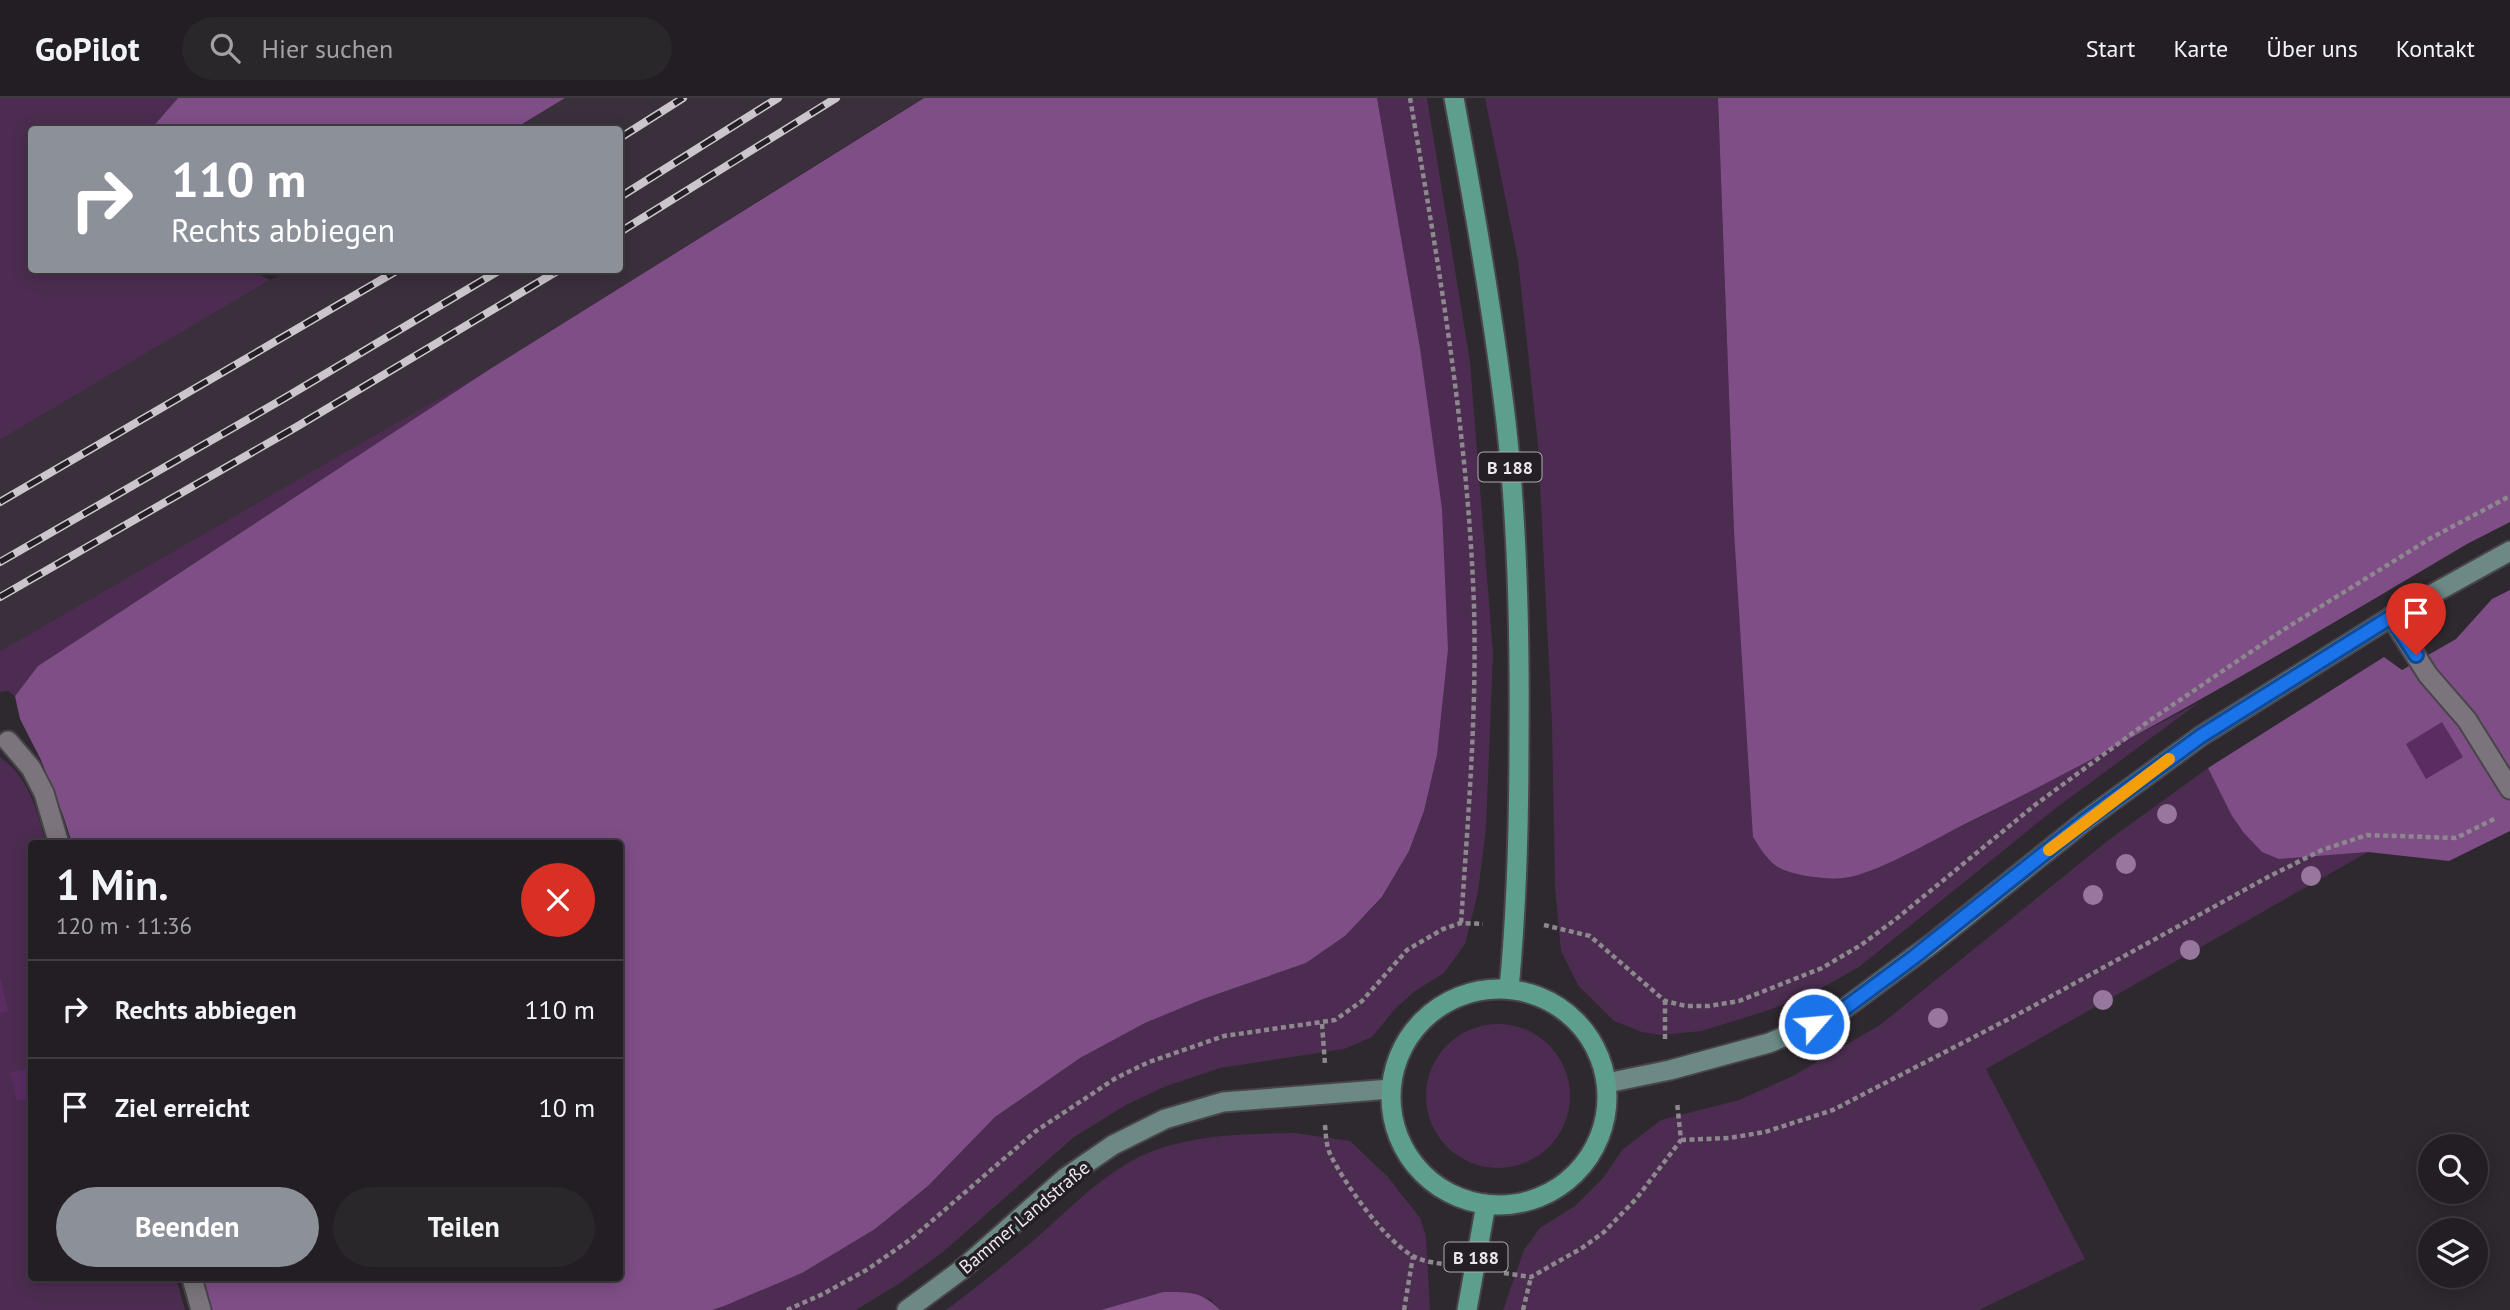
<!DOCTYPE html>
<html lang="de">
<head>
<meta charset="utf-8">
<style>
  :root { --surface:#221e23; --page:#2a272b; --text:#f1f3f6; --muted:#a2a2a6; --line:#3f3c41; --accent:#8c9099 }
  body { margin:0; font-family:"PT Sans",sans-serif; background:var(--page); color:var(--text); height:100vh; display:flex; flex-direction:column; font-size:26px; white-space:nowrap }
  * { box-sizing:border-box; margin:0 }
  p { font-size:23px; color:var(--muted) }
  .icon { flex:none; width:38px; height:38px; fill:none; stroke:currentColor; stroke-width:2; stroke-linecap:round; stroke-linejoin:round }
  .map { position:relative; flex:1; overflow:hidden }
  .drawer { position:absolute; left:28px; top:742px; width:595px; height:441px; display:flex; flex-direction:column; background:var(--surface); border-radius:7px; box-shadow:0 4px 18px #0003,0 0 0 2px var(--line) }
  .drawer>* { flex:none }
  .hud { position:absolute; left:28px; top:28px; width:595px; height:147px; border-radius:7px; box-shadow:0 4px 18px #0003,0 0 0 2px var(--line); background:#8c9099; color:#fff; overflow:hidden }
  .controls { position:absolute; left:2418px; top:1036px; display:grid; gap:14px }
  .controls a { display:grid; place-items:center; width:70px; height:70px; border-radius:50%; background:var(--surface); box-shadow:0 4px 18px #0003,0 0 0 2px var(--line); font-size:35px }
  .pin { position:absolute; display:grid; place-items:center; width:60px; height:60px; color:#fff; margin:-72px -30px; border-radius:50% 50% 50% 0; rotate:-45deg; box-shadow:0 0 7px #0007 }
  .pin .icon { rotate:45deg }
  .me { position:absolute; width:77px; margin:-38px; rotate:63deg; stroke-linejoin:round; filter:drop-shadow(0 0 5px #0008) }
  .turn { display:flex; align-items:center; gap:24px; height:147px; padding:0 28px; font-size:32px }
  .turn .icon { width:91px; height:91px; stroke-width:2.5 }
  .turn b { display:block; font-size:49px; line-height:60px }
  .round { display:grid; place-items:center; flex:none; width:74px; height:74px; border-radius:37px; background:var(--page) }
  .overview { display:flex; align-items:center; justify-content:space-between; height:119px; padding:0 28px }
  h1 { font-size:42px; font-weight:700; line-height:52px }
  .cta { display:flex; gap:14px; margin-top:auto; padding:14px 28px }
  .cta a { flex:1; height:80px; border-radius:42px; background:var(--accent); color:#fff; font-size:28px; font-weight:700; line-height:80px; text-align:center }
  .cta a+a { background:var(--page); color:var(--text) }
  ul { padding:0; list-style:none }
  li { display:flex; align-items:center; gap:21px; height:98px; padding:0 28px; border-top:2px solid var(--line) }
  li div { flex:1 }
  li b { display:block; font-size:26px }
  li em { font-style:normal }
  header { display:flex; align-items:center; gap:42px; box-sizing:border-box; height:98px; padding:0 35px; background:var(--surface); border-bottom:2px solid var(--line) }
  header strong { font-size:33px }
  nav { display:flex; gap:38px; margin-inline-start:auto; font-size:24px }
  .search { width:490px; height:63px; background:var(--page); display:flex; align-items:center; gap:18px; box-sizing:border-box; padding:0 24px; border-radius:38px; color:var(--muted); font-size:26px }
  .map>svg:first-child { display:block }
  .built { fill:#3a303c }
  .green { fill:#4c2d51 }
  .forest { fill:#7f4e87 }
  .building { fill:#5a2c62 }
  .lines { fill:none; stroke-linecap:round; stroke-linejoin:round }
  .service-casing { stroke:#49444a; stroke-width:23 }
  .secondary-casing { stroke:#49444a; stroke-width:23 }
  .primary-casing { stroke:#49444a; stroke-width:23 }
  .path { stroke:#8d888e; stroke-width:4.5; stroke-dasharray:5 3.5; stroke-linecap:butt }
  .service { stroke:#7b747c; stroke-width:19 }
  .secondary { stroke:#6c8985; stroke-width:19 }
  .primary { stroke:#5c9f8d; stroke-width:19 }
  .rail-casing { stroke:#cac6cb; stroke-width:8 }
  .rail { stroke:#241e25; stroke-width:5; stroke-dasharray:16; stroke-linecap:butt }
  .tree { fill:#98779e }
  .route-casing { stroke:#114b97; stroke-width:18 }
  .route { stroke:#1a73e8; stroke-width:12 }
  .slow { stroke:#f59e0b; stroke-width:12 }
  .labels { text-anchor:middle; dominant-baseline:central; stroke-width:7; stroke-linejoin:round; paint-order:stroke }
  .shield { fill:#241e25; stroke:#afabb0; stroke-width:2 }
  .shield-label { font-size:18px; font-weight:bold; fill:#ebe7ec }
  .street-label { font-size:19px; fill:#ebe7ec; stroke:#241e25 }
</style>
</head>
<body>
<header>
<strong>GoPilot</strong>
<div class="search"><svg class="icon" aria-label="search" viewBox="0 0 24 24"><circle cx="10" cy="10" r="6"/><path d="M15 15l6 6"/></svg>Hier suchen</div>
<nav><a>Start</a><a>Karte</a><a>Über uns</a><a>Kontakt</a></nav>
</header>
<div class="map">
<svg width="2510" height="1212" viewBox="0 0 2510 1212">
  <rect width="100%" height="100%" fill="#2e282f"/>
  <path class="built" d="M565,0H923L490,271L0,553V342L287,172H620V32L514,31Z"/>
  <path class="green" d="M0,0H178L151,31L32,32V172H251L270,182L0,342Z
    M1377,0H1427L1470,264L1493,555L1486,731L1478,794L1465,846L1444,875L1415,893L1395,911L1372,939L1344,951L1220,970L1164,989L1126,1007L1074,1039L943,1154L900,1185L856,1212H712L802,1175L875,1131L928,1088L995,1019L1080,960L1145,925L1203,901L1306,865L1345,838L1382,800L1409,753L1424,713L1437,657L1448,552L1420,250Z
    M1485,0H1718L1734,433L1766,759L1778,770L1820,780H1845L1868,773L1981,719L2200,604L2056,710L1859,869L1816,893L1772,911L1702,933L1660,937L1642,934L1614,923L1578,887L1561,853L1555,788L1552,626L1538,347L1518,162Z
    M490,271L38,568L15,598L8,593L0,594V553Z
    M0,659C29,679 37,713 46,745L32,746V1180H176L185,1212H0Z
    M2208,670L2233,718L2280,761L2368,754L1986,971L2085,1161L1979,1212H1503L1524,1152L1540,1130L1575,1108L1604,1079L1622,1052L1661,1022L1739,1002L1793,978L1880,927L2110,741Z
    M1426 998a72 72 0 1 1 144 0a72 72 0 1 1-144 0Z
    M1295,1035L1350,1043L1388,1079L1420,1120L1426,1138L1430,1212H1220L1210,1201L1163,1194L1101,1212H946C976,1190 1005,1166 1034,1142C1075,1107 1113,1063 1168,1048C1209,1036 1252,1036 1295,1035Z"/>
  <path class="forest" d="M178,0H565L514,31H151Z
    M924,0H1377L1420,250L1442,411L1448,552L1437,657L1424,713L1409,753L1382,799L1345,838L1306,865L1203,901L1145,925L1080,960L995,1019L928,1088L875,1131L802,1175L724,1208L712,1212H210L200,1180H620V746L72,745L63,717L41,662L20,621L15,598L38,568L490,271Z
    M1718,0H2510V424L2467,446C2301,544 2136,643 1963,727C1935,741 1872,778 1843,780C1827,782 1789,777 1776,768C1766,760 1760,750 1753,739L1734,433Z
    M2510,492V733L2449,763L2368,754L2279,761L2262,754L2244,735L2232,718L2208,670L2384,559L2402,572L2456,541L2492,501Z
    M1163,1194C1188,1194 1202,1193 1220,1212H1101Z"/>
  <path class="building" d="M2442,624L2463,659L2426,681L2406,646Z
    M0,879L8,913L0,915Z
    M32,970V1000L17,1003L10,974Z"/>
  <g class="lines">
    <defs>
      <path id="service" d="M2391,519L2428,577L2467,622L2510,691
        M8,643L31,670L44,695L59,746
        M192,1180L201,1212"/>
      <path id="secondary" d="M1607,985L1670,972L1769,945L1837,916L1934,844L2086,722L2201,638L2391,519L2510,453
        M907,1212L961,1172L1065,1080L1113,1047L1165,1021L1223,1004L1391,991"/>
      <path id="primary" d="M1454,0C1474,108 1493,215 1506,324C1518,430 1520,536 1519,642C1519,725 1517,808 1509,891
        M1391 999a108 108 0 1 1 216 0a108 108 0 1 1-216 0Z
        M1467,1212L1486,1106"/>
    </defs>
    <use href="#service" class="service-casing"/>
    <use href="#secondary" class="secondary-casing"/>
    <use href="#primary" class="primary-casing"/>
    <path class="path" d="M1410,0C1439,168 1468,337 1474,508C1477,613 1468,720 1461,825
      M1544,827L1590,838L1665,903L1686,908H1709L1739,903L1822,870L1861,847L1896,821L2035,707L2149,623L2283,532L2431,440L2510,398
      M1322,926L1325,966
      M1665,941V903
      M1325,1027C1326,1038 1326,1048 1331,1058C1345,1086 1385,1143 1413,1158C1422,1163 1434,1165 1444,1166
      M1681,1042L1729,1040L1765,1034L1833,1012L2026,912L2268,779L2322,752L2367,737L2456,740L2496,720
      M1504,1175L1531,1179L1582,1150L1604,1134L1636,1101L1681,1042L1677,1004
      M787,1212L823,1196L868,1171L911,1141L1036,1033L1116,980L1149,964L1224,938L1335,922L1362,903L1407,852L1443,831L1461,825L1483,826
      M1404,1212L1413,1158
      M1523,1212L1531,1179"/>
    <use href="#service" class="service"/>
    <use href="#secondary" class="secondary"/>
    <use href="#primary" class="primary"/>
    <defs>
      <path id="rail" d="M620,40L683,0
        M620,99L778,0
        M620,134L836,0
        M0,404L398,172
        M0,464L283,301L500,172
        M0,499L298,328L559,172"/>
    </defs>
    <use href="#rail" class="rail-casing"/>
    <use href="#rail" class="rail"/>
  </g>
  <g class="tree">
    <circle cx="2167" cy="716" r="10"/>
    <circle cx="2126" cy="766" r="10"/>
    <circle cx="2311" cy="778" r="10"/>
    <circle cx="2093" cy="797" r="10"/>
    <circle cx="2190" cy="852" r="10"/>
    <circle cx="2103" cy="902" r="10"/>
    <circle cx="1938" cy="920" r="10"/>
  </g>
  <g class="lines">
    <defs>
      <path id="route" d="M1814,926L1837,916L1914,859L2086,722L2201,638L2391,519L2416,557"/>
    </defs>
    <use href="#route" class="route-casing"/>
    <use href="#route" class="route"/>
    <path class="slow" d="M2049,752L2169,661"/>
  </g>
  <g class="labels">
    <g class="shield">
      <rect x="1478.5" y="354.5" width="63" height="29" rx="5"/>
      <rect x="1444.5" y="1144.5" width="63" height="29" rx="5"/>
    </g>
    <g class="shield-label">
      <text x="1510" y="369">B 188</text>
      <text x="1476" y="1159">B 188</text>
    </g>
    <g class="street-label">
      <text transform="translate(1024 1119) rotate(-40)">Bammer Landstraße</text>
    </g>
  </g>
</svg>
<div class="controls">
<a><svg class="icon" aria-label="search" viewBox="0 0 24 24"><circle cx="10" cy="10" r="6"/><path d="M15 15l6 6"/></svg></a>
<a><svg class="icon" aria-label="layers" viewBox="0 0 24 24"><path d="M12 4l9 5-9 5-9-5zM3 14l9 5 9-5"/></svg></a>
</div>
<div class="pin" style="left:2416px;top:557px;background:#d93025"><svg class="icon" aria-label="arrive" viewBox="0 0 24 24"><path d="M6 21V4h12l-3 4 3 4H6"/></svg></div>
<svg class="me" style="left:1814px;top:926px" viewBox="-20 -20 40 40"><circle r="17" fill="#1a73e8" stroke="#fff" stroke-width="3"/><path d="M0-11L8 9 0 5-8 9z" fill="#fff"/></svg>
<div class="hud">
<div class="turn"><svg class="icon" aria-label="right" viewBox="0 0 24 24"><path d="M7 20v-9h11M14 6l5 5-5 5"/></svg><div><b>110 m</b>Rechts abbiegen</div></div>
</div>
<section class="drawer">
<div class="overview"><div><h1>1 Min.</h1><p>120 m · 11:36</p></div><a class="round" style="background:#d93025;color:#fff"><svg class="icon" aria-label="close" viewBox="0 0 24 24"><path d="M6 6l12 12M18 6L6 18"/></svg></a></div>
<ul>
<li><svg class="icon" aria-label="right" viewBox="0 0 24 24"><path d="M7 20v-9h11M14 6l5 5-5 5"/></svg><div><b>Rechts abbiegen</b></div><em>110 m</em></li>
<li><svg class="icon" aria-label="arrive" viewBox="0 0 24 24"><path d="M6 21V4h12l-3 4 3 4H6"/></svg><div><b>Ziel erreicht</b></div><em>10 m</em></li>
</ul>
<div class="cta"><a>Beenden</a><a>Teilen</a></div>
</section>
</div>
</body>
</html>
